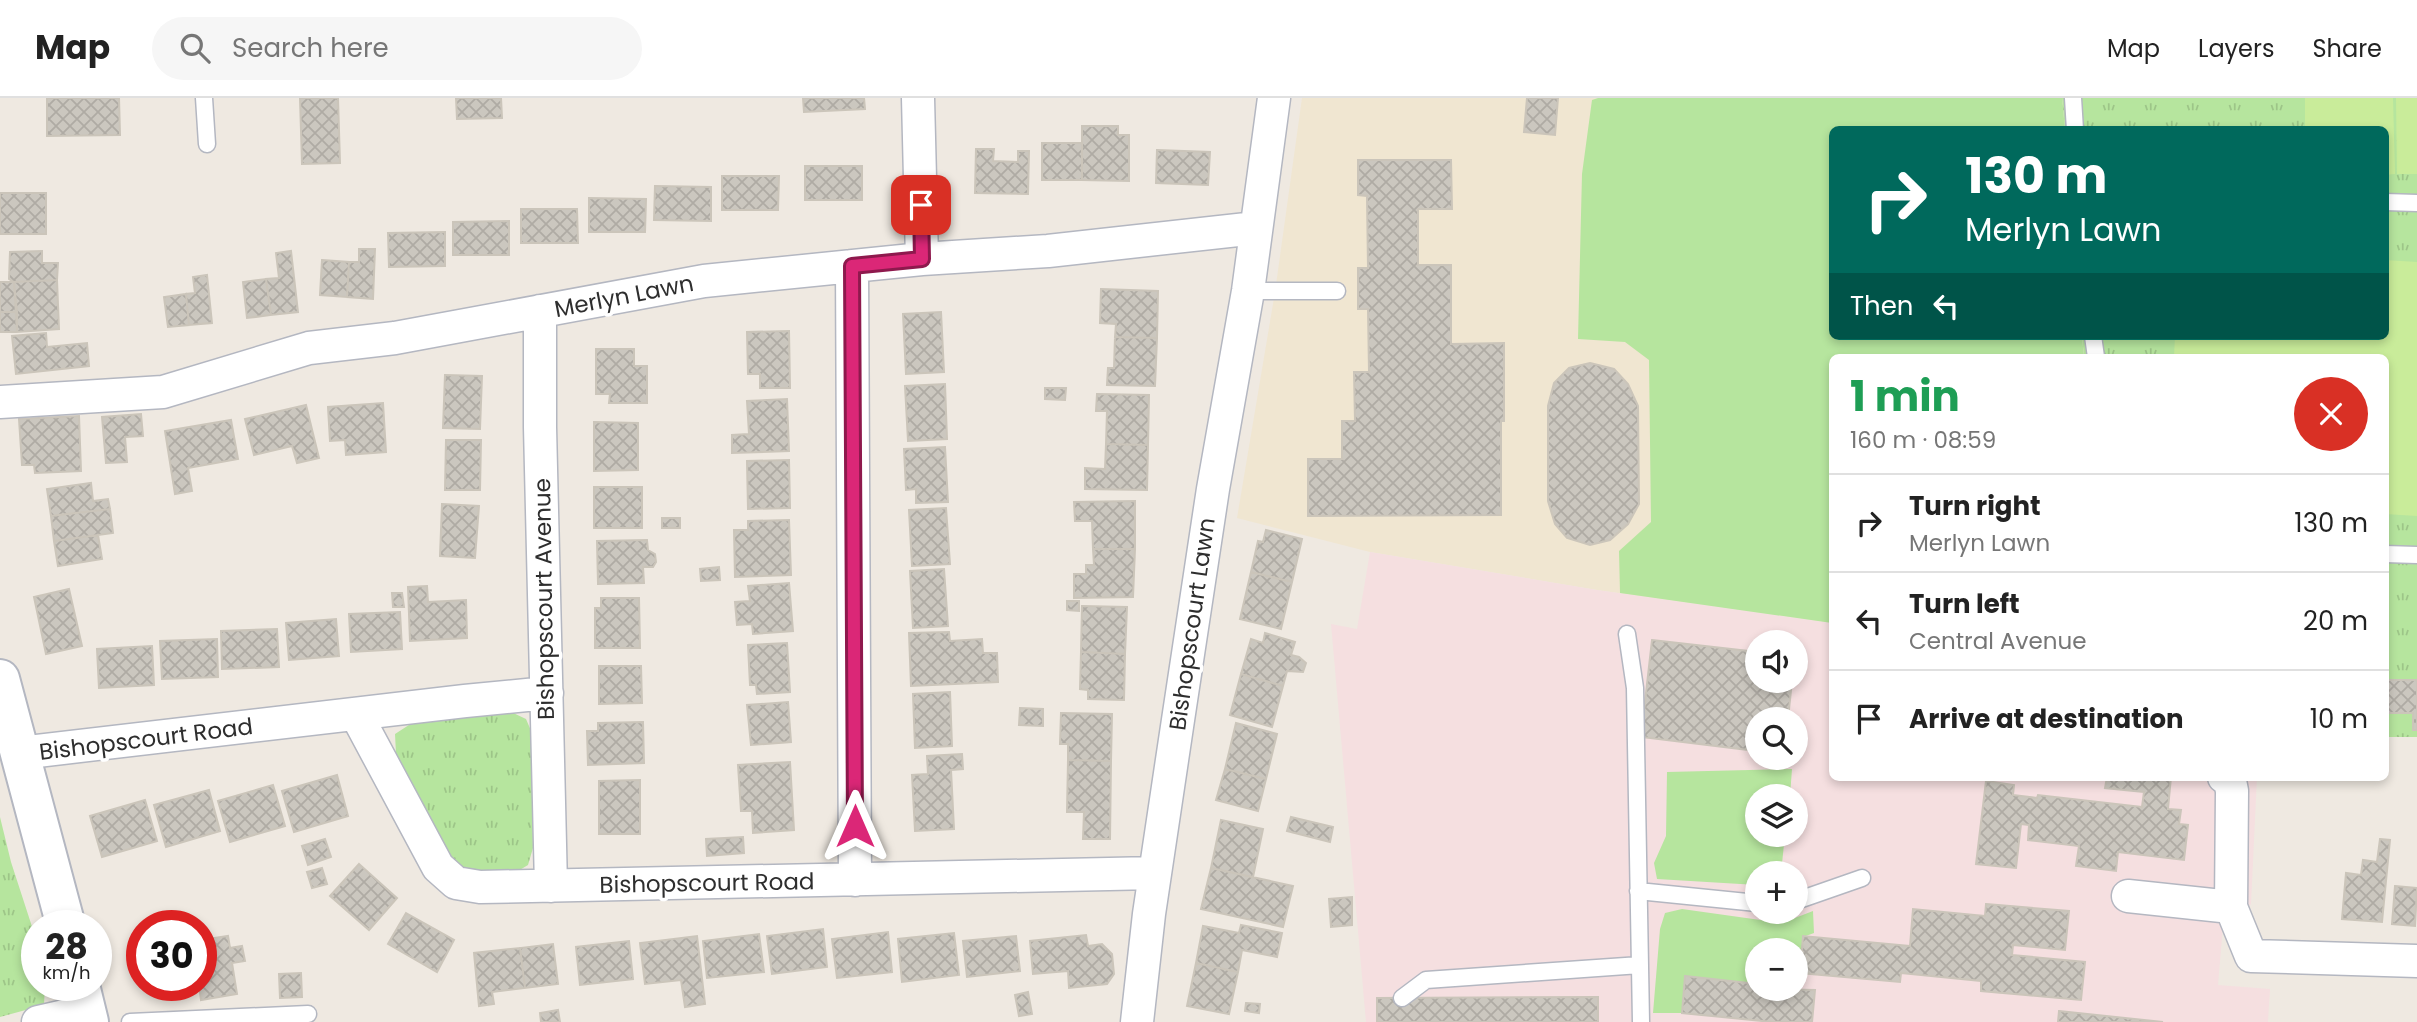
<!DOCTYPE html>
<html lang="en">
<head>
<meta charset="utf-8">
<style>
  :root { --surface:#fff; --page:#f6f6f6; --text:#222; --muted:#767676; --line:#e0e0e0 }
  body { margin:0; font-family:Poppins,sans-serif; background:var(--page); color:var(--text); height:100vh; display:flex; flex-direction:column; font-size:26px; white-space:nowrap }
  * { box-sizing:border-box; margin:0 }
  p { font-size:23px; color:var(--muted) }
  .icon { flex:none; width:38px; height:38px; fill:none; stroke:currentColor; stroke-width:2; stroke-linecap:round; stroke-linejoin:round }
  .map { position:relative; flex:1; overflow:hidden }
  .side { position:absolute; left:1829px; top:256px; width:560px; height:427px; display:flex; flex-direction:column; background:var(--surface); border-radius:10px; box-shadow:0 4px 10px #0003 }
  .side>* { flex:none }
  .guide { position:absolute; left:1829px; top:28px; width:560px; height:214px; border-radius:10px; box-shadow:0 4px 10px #0003; background:#00695c; color:#fff; overflow:hidden }
  .controls { position:absolute; left:1745px; top:532px; display:grid; gap:14px }
  .controls a { display:grid; place-items:center; width:63px; height:63px; border-radius:50%; background:var(--surface); box-shadow:0 4px 10px #0003; font-size:35px }
  .speed { position:absolute; left:21px; top:812px; display:flex; gap:14px; font-size:35px; font-weight:700; text-align:center }
  .speed>* { display:grid; place-content:center; width:91px; height:91px; border-radius:50%; background:var(--surface); box-shadow:0 4px 10px #0003; line-height:1 }
  .speed small { font-size:18px; font-weight:400 }
  .speed .limit { border:10px solid #d22; background:#fff; color:#111 }
  .pin { position:absolute; display:grid; place-items:center; width:60px; height:60px; color:#fff; margin:-30px; border-radius:14px; box-shadow:0 4px 10px #0006 }
  .me { position:absolute; width:77px; margin:-38px; rotate:0deg; stroke-linejoin:round; filter:drop-shadow(0 0 5px #0008) }
  .turn { display:flex; align-items:center; gap:24px; height:147px; padding:0 21px; font-size:32px }
  .turn .icon { width:91px; height:91px; stroke-width:2.5 }
  .turn b { display:block; font-size:49px; line-height:60px }
  .then { display:flex; align-items:center; height:66px; padding:0 21px; background:#0003; gap:14px; font-size:26px }
  .round { display:grid; place-items:center; flex:none; width:74px; height:74px; border-radius:37px; background:var(--page) }
  .summary { display:flex; align-items:center; justify-content:space-between; height:119px; padding:0 21px }
  h1 { font-size:42px; font-weight:700; line-height:52px; color:#1e9e55 }
  ul { padding:0; list-style:none }
  li { display:flex; align-items:center; gap:21px; height:98px; padding:0 21px; border-top:2px solid var(--line) }
  li div { flex:1 }
  li b { display:block; font-size:26px }
  li em { font-style:normal }
  header { display:flex; align-items:center; gap:42px; box-sizing:border-box; height:98px; padding:0 35px; background:var(--surface); border-bottom:2px solid var(--line) }
  header strong { font-size:33px }
  nav { display:flex; gap:38px; margin-inline-start:auto; font-size:24px }
  .search { width:490px; height:63px; background:var(--page); display:flex; align-items:center; gap:18px; box-sizing:border-box; padding:0 24px; border-radius:38px; color:var(--muted); font-size:26px }
  .map>svg:first-child { display:block }
  .education { fill:#f0e6d1 }
  .medical { fill:#f5dfe0; fill-rule:evenodd }
  .grass { fill:#b6e59e }
  .park { fill:url(#park-tufts) }
  .pitch { fill:#c9ec9a }
  .building { fill:url(#building-cross-hatch); stroke:#cbc5ba; stroke-width:2 }
  .lines { fill:none; stroke-linecap:round; stroke-linejoin:round }
  .service-casing { stroke:#b4b7c1; stroke-width:19 }
  .minor-casing { stroke:#b4b7c1; stroke-width:35 }
  .secondary-casing { stroke:#b4b7c1; stroke-width:42 }
  .service { stroke:#fff; stroke-width:16 }
  .minor { stroke:#fff; stroke-width:32 }
  .secondary { stroke:#fff; stroke-width:38 }
  .route-casing { stroke:#8e194d; stroke-width:18 }
  .route { stroke:#db2777; stroke-width:12 }
  .labels { text-anchor:middle; dominant-baseline:central; stroke-width:7; stroke-linejoin:round; paint-order:stroke }
  .street-label { font-size:23px; fill:#2e2e2e; stroke:#fff }
</style>
</head>
<body>
<header>
<strong>Map</strong>
<div class="search"><svg class="icon" aria-label="search" viewBox="0 0 24 24"><circle cx="10" cy="10" r="6"/><path d="M15 15l6 6"/></svg>Search here</div>
<nav><a>Map</a><a>Layers</a><a>Share</a></nav>
</header>
<div class="map">
<svg width="2417" height="924" viewBox="0 0 2417 924">
  <defs>
    <pattern id="park-tufts" width="24" height="20" patternUnits="userSpaceOnUse" patternTransform="scale(1.75)"><rect width="24" height="20" fill="#b6e59e"/><path d="M3 7l-1-3M5 7V3M7 7l1-3M15 17l-1-3M17 17v-4M19 17l1-3" fill="none" stroke="#9dc588"/></pattern>
    <pattern id="building-cross-hatch" width="8" height="8" patternUnits="userSpaceOnUse" patternTransform="scale(1.75)"><rect width="8" height="8" fill="#cbc7bf"/><path d="M0 0l8 8M0 8l8-8" fill="none" stroke="#afaba4"/></pattern>
  </defs>
  <rect width="100%" height="100%" fill="#efe9e1"/>
  <path class="education" d="M1302,0H2062L2065,31L1832,32V238H2082L2084,259H1832V525L1597,492L1370,454L1237,420L1275,194Z"/>
  <path class="medical" d="M1370,454L1597,492L1832,525V679H2257L2251,806L2223,828L2218,887L2270,891L2268,924H1366L1331,526L1357,531ZM1757,544H1796V583H1757ZM1757,621H1796V660H1757ZM1757,698H1796V737H1757ZM1757,775H1796V814H1757ZM1757,852H1796V891H1757Z"/>
  <path class="grass" d="M1598,0H2062L2065,31L1832,32V238H2082L2084,259H1832V525L1620,495L1619,453L1651,424L1649,262L1625,244L1578,241L1582,76L1592,2Z
    M1792,671L1790,698H1757V737H1785L1781,775H1757V787L1657,781L1654,765L1666,738L1667,674Z
    M1682,811L1782,825L1813,813L1814,835L1803,839L1800,875L1796,883V852H1757V886L1685,878L1682,915H1653L1660,831L1665,815Z"/>
  <path class="park" d="M2062,0H2417V639H2385V259H2084L2082,238H2385V32L2065,31Z
    M509,613L526,621L532,635L533,750L528,767L513,776L478,777L461,771L446,755L396,656L395,636L412,625Z
    M0,719L11,764L37,844V887H45L44,907L0,919Z"/>
  <path class="pitch" d="M2305,0H2393L2395,76L2385,77V32L2305,31Z
    M2396,0H2417V76H2397Z
    M2385,162L2417,164V418L2385,416V259H2174L2175,238H2385Z"/>
  <path class="building" d="M47,0H119L120,37L47,38Z
    M300,0H338L340,65L302,66Z
    M456,0H501L502,20L457,21Z
    M803,0H864L865,11L804,14Z
    M1527,0H1558L1555,37L1524,34Z
    M1082,28H1118V37H1129V83L1082,82Z
    M1042,45H1082V82H1042Z
    M976,51H994L993,63L1018,64V53H1029L1028,96L975,95Z
    M1157,52L1210,54L1208,87L1156,85Z
    M1358,62H1451L1452,111H1418V167H1451V246L1504,245V323H1501V417L1308,418V361H1342V323H1355L1354,274H1369L1368,211H1358V170H1368L1367,98L1358,97Z
    M805,68H862V102H805Z
    M722,78H779L778,112H722Z
    M655,88L711,89V123L654,122Z
    M0,95H46V136H0Z
    M589,100L646,101L645,134H589Z
    M521,111H577L578,145H521Z
    M509,123V157H453V124Z
    M445,134V168L389,169L388,135Z
    M359,151H375L373,201L347,199L349,164H359Z
    M42,153V165H58L57,182L14,184L9,181L10,154Z
    M291,153L298,214L271,217L266,181L279,180L276,155Z
    M322,162L349,164L347,199L320,197Z
    M207,177L212,225L189,227L186,196L195,195L193,179Z
    M266,181L271,217L247,220L243,184Z
    M57,182L59,231L17,234L14,184Z
    M0,184H14L17,214H0Z
    M1101,191L1158,193L1157,240L1115,239L1116,226L1100,225Z
    M186,196L189,227L168,229L164,199Z
    M0,214H17V234H0Z
    M941,214L944,274L906,276L903,216Z
    M789,233L790,290H760V276H748L747,234Z
    M46,235L47,249L87,245L89,268L16,276L12,238Z
    M1115,239L1157,240L1155,288L1107,287L1108,270H1114Z
    M596,251H634V268H647V305H609L610,296H596Z
    M1590,265L1614,271L1628,286L1638,308L1639,406L1628,426L1610,442L1590,447L1567,440L1555,426L1548,403V308L1554,285L1569,270Z
    M445,277L482,278L480,331L443,330Z
    M945,286L947,341L908,343L905,288Z
    M1045,290H1066L1065,302L1045,301Z
    M1097,296L1149,297L1148,347L1106,346L1107,313H1096Z
    M787,301L789,353L732,355V337L749,336L747,303Z
    M383,305L386,354L346,357L345,342L330,343L328,309Z
    M306,307L319,360L297,365L292,348L254,357L245,321Z
    M141,316L143,338L125,339L127,364L106,365L102,319Z
    M79,318L81,373L35,375L34,367H22L19,321Z
    M231,322L238,361L188,370L192,393L175,396L165,333Z
    M594,324L638,325V372L594,373Z
    M446,342H481L480,392H445Z
    M1106,346L1148,347L1147,392L1085,391V370L1105,371Z
    M945,349L948,404L916,405V391L906,392L904,351Z
    M789,362L790,410L748,411L747,363Z
    M91,385L93,403L108,401L110,411L51,418L47,391Z
    M594,389H642V430H594Z
    M1135,403V451H1093L1092,423H1075L1074,404Z
    M442,406L479,408L475,460L440,458Z
    M946,410L950,466L912,468L909,412Z
    M110,411L113,435L54,443L51,418Z
    M662,420H680V430H662Z
    M789,422L791,477L735,479L734,432H748V423Z
    M1266,432L1302,441L1292,484L1251,474L1258,443L1263,444Z
    M98,437L102,461L58,468L54,443Z
    M647,442L648,452L655,456L656,464L653,469H643L644,485L598,486L597,443Z
    M1093,451H1135L1133,499L1074,500V476H1086V467H1094Z
    M719,469L720,482L701,483L700,471Z
    M944,471L948,528L913,530L910,473Z
    M1251,474L1292,484L1281,531L1240,521Z
    M789,485L793,533L753,536L752,526L737,527L735,504L750,503L748,488Z
    M427,488L428,504L466,502L467,540L410,543L408,489Z
    M69,491L82,548L46,556L34,499Z
    M392,495H402L404,509H393Z
    M601,500H639L640,550H595V510H601Z
    M1067,503H1079V513L1067,512Z
    M1082,508L1127,509L1125,556L1081,554Z
    M400,514L402,551L351,554L349,516Z
    M336,521L339,558L289,562L286,525Z
    M277,531L279,569L222,571L221,533Z
    M949,534L950,543L982,541L983,555H997L998,584L911,588L909,535Z
    M1265,535L1295,544L1291,557L1299,559L1306,565L1303,574L1287,573L1283,588L1241,576L1251,541L1263,545Z
    M217,541L218,579L162,581L160,543Z
    M1652,542L1757,554V583H1792L1788,621H1757V653L1641,639Z
    M787,545L790,594L757,596L756,587H750L748,547Z
    M152,548L154,587L99,590L97,551Z
    M1081,554L1125,556L1124,602L1088,601V592L1080,591Z
    M599,568H641L642,605L599,606Z
    M1241,576L1283,588L1272,629L1230,617Z
    M2385,582H2417V632H2413V615H2385Z
    M950,594L952,648L915,650L913,596Z
    M788,604L791,644L751,647L747,607Z
    M1020,610L1043,611V628L1019,627Z
    M1061,615L1112,616L1111,663L1068,662V646H1060Z
    M643,624L644,665L588,667L587,633H598V625Z
    M1236,625L1277,636L1266,681L1225,671Z
    M962,656L963,671L951,672L954,731L915,733L912,677L928,676L927,658Z
    M1068,662L1111,663L1110,741H1083L1084,714H1067Z
    M790,664L794,732L753,735L752,713H741L738,667Z
    M1225,671L1266,681L1258,713L1216,702Z
    M337,677L348,718L294,734L282,693Z
    M2107,679H2171L2168,711L2181,712L2179,726L2188,727L2184,762L2118,754L2116,773L2076,768L2079,748L2028,742L2029,727L2021,726L2016,770L1976,766L1986,683L2014,687L2013,697L2037,700L2038,697L2142,709L2144,694L2105,690Z
    M640,682V736H599V683Z
    M273,687L285,728L230,744L218,703Z
    M209,692L220,733L166,749L154,707Z
    M145,702L157,743L102,759L90,718Z
    M1291,719L1333,729L1330,744L1287,733Z
    M1221,722L1263,731L1253,779L1211,770Z
    M743,739L744,755L707,758L706,741Z
    M325,741L331,759L308,767L302,748Z
    M2380,741L2390,742L2382,824L2342,821L2346,775L2361,777L2363,762L2377,764Z
    M359,766L397,800L369,832L330,798Z
    M322,770L327,786L312,790L307,774Z
    M1211,770L1293,788L1283,829L1201,811Z
    M2395,788L2417,790L2415,828L2392,826Z
    M1352,799V827L1331,829L1329,801Z
    M1986,806L2069,813L2065,852L2013,847L2012,857L2085,864L2081,902L1981,893V883L1901,875L1900,884L1800,875L1803,838L1910,848L1913,811L1985,818Z
    M406,815L454,842L437,874L388,846Z
    M1241,827L1282,835L1277,859L1242,852L1238,874L1196,865L1203,828L1239,835Z
    M823,831L827,869L772,876L767,838Z
    M888,834L892,874L837,880L832,841Z
    M954,835L959,877L902,884L898,841Z
    M759,836L764,874L707,880L703,843Z
    M1086,837L1088,848L1102,846L1112,856L1114,876L1107,886L1069,890L1068,873L1033,876L1030,843Z
    M228,838L230,850L242,848L245,863L232,865L237,896L201,902L199,887H201V842Z
    M697,838L705,906L685,909L681,882L645,886L640,845Z
    M1016,838L1020,873L967,879L963,843Z
    M629,843L633,881L580,887L576,849Z
    M553,846L558,886L525,890L520,850Z
    M520,850L525,890L492,894L494,906L479,908L474,855Z
    M1196,865L1238,874L1229,916L1187,908Z
    M301,875L302,899L280,900L279,876Z
    M1685,878L1757,886V891L1815,892L1812,924H1772L1682,915Z
    M1028,894L1032,916L1019,918L1015,897Z
    M1598,899V924H1377V900Z
    M1246,905L1260,906L1259,915L1245,913Z
    M558,912L560,924H541L540,915Z
    M2059,913L2163,924H2058Z"/>
  <g class="lines">
    <defs>
      <path id="service" d="M204,0L207,46
        M2073,0L2075,32
        M2385,104L2417,105
        M1248,193H1337
        M2093,238L2096,259
        M2385,456L2417,457
        M1627,536L1635,590L1641,924
        M1638,793L1757,805
        M1796,803L1862,780
        M1402,900L1426,882L1640,867
        M130,924L308,916"/>
      <path id="minor" d="M918,0L922,161
        M852,168L855,782
        M540,213V329L551,788
        M0,304L163,294L309,250L395,240L704,183L922,161L1048,153L1256,130
        M356,616L438,769L456,785L480,789L1155,775
        M20,655L465,603L547,595
        M2224,679L2230,683L2232,693L2231,809
        M2128,798L2231,809L2251,858L2417,863
        M38,924L86,913
        M1137,924L1149,816L1178,622L1213,391L1248,193L1274,0"/>
      <path id="secondary" d="M0,581L66,828
        M80,887L89,924"/>
    </defs>
    <use href="#service" class="service-casing"/>
    <use href="#minor" class="minor-casing"/>
    <use href="#secondary" class="secondary-casing"/>
    <use href="#service" class="service"/>
    <use href="#minor" class="minor"/>
    <use href="#secondary" class="secondary"/>
  </g>
  <g class="lines">
    <defs>
      <path id="route" d="M855,728L852,168L922,161L921,107"/>
    </defs>
    <use href="#route" class="route-casing"/>
    <use href="#route" class="route"/>
  </g>
  <g class="labels">
    <g class="street-label">
      <text transform="translate(624 198) rotate(-11)">Merlyn Lawn</text>
      <text transform="translate(544 501) rotate(-91)">Bishopscourt Avenue</text>
      <text transform="translate(1192 526) rotate(-82)">Bishopscourt Lawn</text>
      <text transform="translate(146 641) rotate(-7)">Bishopscourt Road</text>
      <text transform="translate(707 785) rotate(-1)">Bishopscourt Road</text>
    </g>
  </g>
</svg>
<div class="controls">
<a><svg class="icon" aria-label="sound" viewBox="0 0 24 24"><path d="M4 9h4l5-4v14l-5-4H4zM17 9q2 3 0 6"/></svg></a>
<a><svg class="icon" aria-label="search" viewBox="0 0 24 24"><circle cx="10" cy="10" r="6"/><path d="M15 15l6 6"/></svg></a>
<a><svg class="icon" aria-label="layers" viewBox="0 0 24 24"><path d="M12 4l9 5-9 5-9-5zM3 14l9 5 9-5"/></svg></a>
<a>+</a>
<a>−</a>
</div>
<div class="speed"><div>28<small>km/h</small></div><div class="limit">30</div></div>
<div class="pin" style="left:921px;top:107px;background:#d93025"><svg class="icon" aria-label="arrive" viewBox="0 0 24 24"><path d="M6 21V4h12l-3 4 3 4H6"/></svg></div>
<svg class="me" style="left:855px;top:728px" viewBox="-20 -20 40 40"><path d="M0-17L14 15 0 8-14 15z" fill="#db2777" stroke="#fff" stroke-width="4"/></svg>
<div class="guide">
<div class="turn"><svg class="icon" aria-label="right" viewBox="0 0 24 24"><path d="M7 20v-9h11M14 6l5 5-5 5"/></svg><div><b>130 m</b>Merlyn Lawn</div></div>
<div class="then">Then<svg class="icon" aria-label="left" viewBox="0 0 24 24"><path d="M17 20v-9H6M10 6l-5 5 5 5"/></svg></div>
</div>
<section class="side">
<div class="summary"><div><h1>1 min</h1><p>160 m · 08:59</p></div><a class="round" style="background:#d93025;color:#fff"><svg class="icon" aria-label="close" viewBox="0 0 24 24"><path d="M6 6l12 12M18 6L6 18"/></svg></a></div>
<ul>
<li><svg class="icon" aria-label="right" viewBox="0 0 24 24"><path d="M7 20v-9h11M14 6l5 5-5 5"/></svg><div><b>Turn right</b><p>Merlyn Lawn</p></div><em>130 m</em></li>
<li><svg class="icon" aria-label="left" viewBox="0 0 24 24"><path d="M17 20v-9H6M10 6l-5 5 5 5"/></svg><div><b>Turn left</b><p>Central Avenue</p></div><em>20 m</em></li>
<li><svg class="icon" aria-label="arrive" viewBox="0 0 24 24"><path d="M6 21V4h12l-3 4 3 4H6"/></svg><div><b>Arrive at destination</b></div><em>10 m</em></li>
</ul>
</section>
</div>
</body>
</html>
